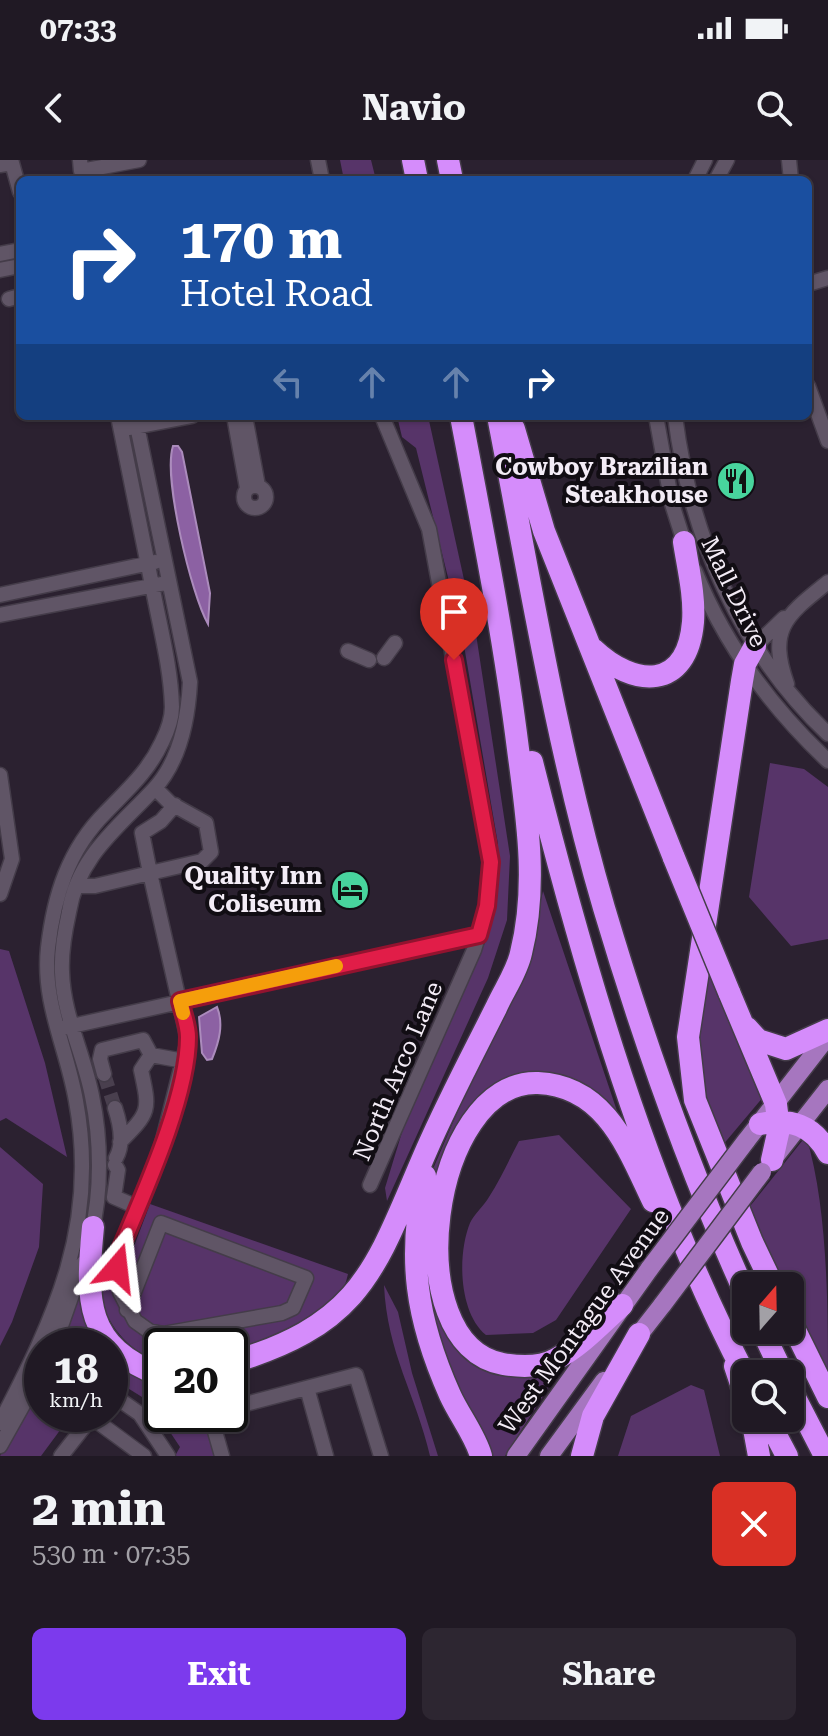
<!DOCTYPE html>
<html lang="en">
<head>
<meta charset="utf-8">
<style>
  :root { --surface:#201924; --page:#2d2631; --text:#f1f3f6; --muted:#a2a0a6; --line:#3d3841; --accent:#7c3aed }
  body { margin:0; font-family:"Roboto Serif",serif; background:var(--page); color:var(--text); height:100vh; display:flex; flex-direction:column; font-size:30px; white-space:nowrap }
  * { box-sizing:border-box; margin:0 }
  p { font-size:26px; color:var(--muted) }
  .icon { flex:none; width:44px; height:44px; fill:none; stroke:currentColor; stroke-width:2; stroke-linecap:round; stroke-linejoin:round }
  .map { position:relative; height:1296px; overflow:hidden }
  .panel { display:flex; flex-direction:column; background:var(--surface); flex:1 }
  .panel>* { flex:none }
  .banner { position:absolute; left:16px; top:16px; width:796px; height:244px; border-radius:12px; box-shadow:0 2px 6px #0004,0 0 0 2px var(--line); background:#1a4fa0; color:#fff; overflow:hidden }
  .needle { width:52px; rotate:20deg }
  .controls { position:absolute; left:732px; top:1112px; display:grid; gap:16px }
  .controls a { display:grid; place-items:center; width:72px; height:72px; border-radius:12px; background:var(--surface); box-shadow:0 2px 6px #0004,0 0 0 2px var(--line); font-size:40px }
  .speed { position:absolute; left:24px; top:1168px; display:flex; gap:16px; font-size:40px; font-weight:700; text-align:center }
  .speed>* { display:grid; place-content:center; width:104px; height:104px; border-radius:50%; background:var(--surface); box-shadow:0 2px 6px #0004,0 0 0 2px var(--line); line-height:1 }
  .speed small { font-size:20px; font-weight:400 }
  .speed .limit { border:4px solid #111; border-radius:12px; background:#fff; color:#111 }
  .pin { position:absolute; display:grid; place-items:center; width:68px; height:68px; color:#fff; margin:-82px -34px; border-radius:50% 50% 50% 0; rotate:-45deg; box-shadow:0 0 8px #0007 }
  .pin .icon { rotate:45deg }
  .me { position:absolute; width:88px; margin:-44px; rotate:17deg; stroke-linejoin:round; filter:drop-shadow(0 0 6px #0008) }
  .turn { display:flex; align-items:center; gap:28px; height:168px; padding:0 32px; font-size:36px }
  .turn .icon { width:104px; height:104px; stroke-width:2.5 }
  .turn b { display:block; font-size:56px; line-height:68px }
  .lanes { display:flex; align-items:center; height:76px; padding:0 32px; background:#0003; justify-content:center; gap:40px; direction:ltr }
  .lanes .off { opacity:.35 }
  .round { display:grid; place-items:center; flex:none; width:84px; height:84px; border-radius:12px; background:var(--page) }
  .head { display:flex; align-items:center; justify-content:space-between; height:136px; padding:0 32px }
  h1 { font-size:48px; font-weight:700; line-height:60px }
  .primary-button { display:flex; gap:16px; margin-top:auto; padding:16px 32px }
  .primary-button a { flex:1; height:92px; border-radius:12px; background:var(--accent); color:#fff; font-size:32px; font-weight:700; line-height:92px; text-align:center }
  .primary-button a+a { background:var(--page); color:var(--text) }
  .status { display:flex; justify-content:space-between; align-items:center; height:56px; padding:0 40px; background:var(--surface); direction:ltr }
  .status svg { height:22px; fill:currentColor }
  header { display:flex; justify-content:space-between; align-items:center; height:104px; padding:0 32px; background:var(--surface); font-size:36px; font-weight:700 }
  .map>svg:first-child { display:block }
  .green { fill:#573469 }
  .water { fill:#8c61a3; stroke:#ab8bbc; stroke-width:2 }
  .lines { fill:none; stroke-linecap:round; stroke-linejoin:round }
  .minor-tunnel { stroke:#493f4e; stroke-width:14; stroke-dasharray:14 7; stroke-linecap:butt }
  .minor-casing { stroke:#443c49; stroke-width:17 }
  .major-casing { stroke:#443c49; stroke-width:21 }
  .highway-casing { stroke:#443c49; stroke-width:25 }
  .minor { stroke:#605566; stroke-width:14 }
  .major { stroke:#a676bf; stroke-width:18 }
  .highway { stroke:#d58cfb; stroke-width:22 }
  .major-bridge-casing { stroke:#443c49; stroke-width:21; stroke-linecap:butt }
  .highway-bridge-casing { stroke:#443c49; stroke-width:25; stroke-linecap:butt }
  .major-bridge { stroke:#a676bf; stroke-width:18 }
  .highway-bridge { stroke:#d58cfb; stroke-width:22 }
  .route-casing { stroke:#92132f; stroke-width:20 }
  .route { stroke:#e11d48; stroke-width:14 }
  .slow { stroke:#f59e0b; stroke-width:14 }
  .labels { text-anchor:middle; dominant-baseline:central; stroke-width:8; stroke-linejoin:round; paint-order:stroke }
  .poi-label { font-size:24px; font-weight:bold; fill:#f3ecf6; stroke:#110d13; text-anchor:end }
  .street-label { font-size:24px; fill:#f3ecf6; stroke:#110d13 }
</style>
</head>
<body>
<div class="status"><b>07:33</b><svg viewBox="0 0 49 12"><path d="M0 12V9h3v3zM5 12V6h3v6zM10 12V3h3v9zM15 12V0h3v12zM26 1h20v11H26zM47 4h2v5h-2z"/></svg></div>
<header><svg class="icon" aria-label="back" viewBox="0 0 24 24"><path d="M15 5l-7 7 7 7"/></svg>Navio<svg class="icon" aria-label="search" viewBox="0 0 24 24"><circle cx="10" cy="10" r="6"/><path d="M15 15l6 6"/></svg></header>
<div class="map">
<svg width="828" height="1296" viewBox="0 0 828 1296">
  <rect width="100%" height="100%" fill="#2b2130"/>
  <path class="green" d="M340,0H371L376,20H344Z
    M397,256H428L476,474L510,696L507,760L488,818L387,1041L385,1028L406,959L488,776L496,741L498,684L462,474L416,288L402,277Z
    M770,603L804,609L828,627V779L791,786L749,737Z
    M543,731L617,951C603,940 589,925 572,919C526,901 485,925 460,963L436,1142C447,1179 475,1217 519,1214C531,1213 544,1208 556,1205L559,1211L505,1296H487L453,1228L423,1116L433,1009L534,773Z
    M0,789L9,791L45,903L67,997L6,958L0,961Z
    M702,791L764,936L722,986C693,920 699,861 702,791Z
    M559,975L631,1049L556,1160L533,1173L486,1175C459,1153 457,1095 470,1063C474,1054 484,1046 489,1037C500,1020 509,1000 519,981Z
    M806,976C828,1047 828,1148 828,1226L790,1146V1126H781L747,1050Z
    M0,987L43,1024L39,1087L12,1162L0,1186Z
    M150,1044L348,1114C339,1163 271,1179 230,1191V1186H162V1200C135,1198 107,1166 102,1140C100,1127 103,1114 106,1102L130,1097Z
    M82,1123L105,1186H61Z
    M384,1125L398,1152L412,1213L438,1296H430C416,1235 387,1193 384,1125Z
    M110,1192L162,1220V1254H202L216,1296H175L180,1287L150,1242L110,1217Z
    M691,1225L704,1230L720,1296H618L631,1256Z
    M42,1232V1254H72L41,1296H0L38,1233Z"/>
  <path class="water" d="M173,286H178L182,292L210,433L208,464C191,434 163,317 173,286Z
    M217,847C224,864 219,882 212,899L207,900L202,893L199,857Z"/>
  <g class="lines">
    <path class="minor-tunnel" d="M104,914L115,948"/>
    <defs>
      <path id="minor" d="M80,0L81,11L139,0
        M318,0L322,20
        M789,0L791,20
        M0,5L12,3L20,32
        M695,20L705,0
        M716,20L727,0
        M0,94L20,90
        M0,110L20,106
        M808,124L828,118
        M9,139L20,136
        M808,226L828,281
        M234,256L247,328
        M245,256L258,326
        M656,256L672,344L686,388
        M675,256C690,375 740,491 828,574
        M130,268L192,256
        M244 337a11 11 0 1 1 22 0a11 11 0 1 1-22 0Z
        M695,411C724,483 772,548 828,601
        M0,435L155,402
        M0,455L161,424
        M755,486L784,458
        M348,491L369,500
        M384,498L395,483
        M787,524C767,468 787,455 828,422
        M0,615L12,699L0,734
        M77,726H95L150,713L142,673L161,661L175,645
        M63,868L479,775
        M104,914L100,899L102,890L143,880L151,895L184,901
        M115,948C120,963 124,984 116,998
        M120,982C150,952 150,951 141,910L151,895
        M115,1005L118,1010L114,1037L137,1047
        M370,1025L474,790L487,746L491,702L429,369L382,256
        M91,1075C102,1032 101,979 92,936C84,894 63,855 62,812C61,793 65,770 69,752C78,696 119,667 154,629C180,601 188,559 190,522L135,256
        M127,1150L161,1063L306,1118L293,1148L282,1153L163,1174L149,1171L135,1161L120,1132L117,1108V1097L160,992L188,880L150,713L202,701L211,692L206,663L170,643L155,628
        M54,1186L83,1103
        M307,1228L326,1296
        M110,1233L140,1254L168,1296
        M230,1248L356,1215L381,1296
        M87,1254L144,1296
        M210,1254L222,1296
        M0,1263C55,1157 99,1065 76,941C67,888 42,843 48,788C54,736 68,690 106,652C128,629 148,612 162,582C167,572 172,559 172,547C171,511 162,475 155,440C143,379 130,317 118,256
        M0,1286L42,1211
        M61,1296L94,1254"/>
      <path id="major" d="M746,981L828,876
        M773,999L828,929
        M631,1185L663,1144
        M516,1296L650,1108
        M549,1296L604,1221"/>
      <path id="highway" d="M413,0L417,20
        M448,0L452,20
        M498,256C530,420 557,588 604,748C643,879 689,1010 746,1135
        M514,269L544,371L674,698
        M755,486L745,504L742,521L688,877L695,940L752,1082L773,1126
        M593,489C634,528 687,531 693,462C695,436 688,408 684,382
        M532,602C584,809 647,1027 746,1217
        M729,832L776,944L779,969L772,1000
        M747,868L758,880L786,889L828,870
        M760,964C791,958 813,965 828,993
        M425,1016C407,1098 416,1159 450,1235C459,1255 475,1275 481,1296
        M93,1067C86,1140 84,1187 162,1216
        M622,1145C601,1164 581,1186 556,1199C540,1208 521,1207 503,1204C395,1185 430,919 538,923C606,926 628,989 653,1041
        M790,1160L828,1237
        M762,1170L783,1214
        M230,1203C365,1163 375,1108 427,989C448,941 473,894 496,848C504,830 517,812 521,793C538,725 527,658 518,589C504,477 482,367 461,256
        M735,1206L746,1239
        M790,1228L825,1296
        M752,1258L759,1296
        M767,1258L787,1296
        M582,1296L593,1256L639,1174"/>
    </defs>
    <use href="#minor" class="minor-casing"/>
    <use href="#major" class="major-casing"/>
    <use href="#highway" class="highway-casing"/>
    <use href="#minor" class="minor"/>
    <use href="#major" class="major"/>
    <use href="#highway" class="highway"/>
    <defs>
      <path id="major-bridge" d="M650,1108L746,981
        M663,1144L762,1012"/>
      <path id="highway-bridge" d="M674,698L729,832"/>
    </defs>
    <use href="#major-bridge" class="major-bridge-casing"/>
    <use href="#highway-bridge" class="highway-bridge-casing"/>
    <use href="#major-bridge" class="major-bridge"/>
    <use href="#highway-bridge" class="highway-bridge"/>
  </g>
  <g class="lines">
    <defs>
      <path id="route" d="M117,1108V1097C141,1039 188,939 188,877C188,865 183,853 180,841L479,775L487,746L491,702L454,500"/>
    </defs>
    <use href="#route" class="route-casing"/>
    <use href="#route" class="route"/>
    <path class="slow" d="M183,853L180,841L336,806"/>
  </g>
  <defs>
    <symbol id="restaurant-disc" viewBox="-11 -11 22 22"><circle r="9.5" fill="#48d49d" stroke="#110d13"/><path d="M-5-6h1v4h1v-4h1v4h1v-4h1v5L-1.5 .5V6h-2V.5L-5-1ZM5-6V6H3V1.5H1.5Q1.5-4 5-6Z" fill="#111"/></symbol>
    <symbol id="hotel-disc" viewBox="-11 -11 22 22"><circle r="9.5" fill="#48d49d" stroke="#110d13"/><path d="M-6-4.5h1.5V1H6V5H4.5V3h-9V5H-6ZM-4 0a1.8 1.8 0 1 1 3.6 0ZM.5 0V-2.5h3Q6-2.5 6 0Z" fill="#111"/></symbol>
  </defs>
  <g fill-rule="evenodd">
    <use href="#restaurant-disc" x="714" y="299" width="44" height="44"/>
    <use href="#hotel-disc" x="328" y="708" width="44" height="44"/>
  </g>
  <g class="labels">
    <g class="poi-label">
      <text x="708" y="307">Cowboy Brazilian<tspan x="708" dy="28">Steakhouse</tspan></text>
      <text x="322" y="716">Quality Inn<tspan x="322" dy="28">Coliseum</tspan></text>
    </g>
    <g class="street-label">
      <text transform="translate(734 432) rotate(64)">Mall Drive</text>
      <text transform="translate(398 911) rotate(-67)">North Arco Lane</text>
      <text transform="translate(584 1161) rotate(-54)">West Montague Avenue</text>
    </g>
  </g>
</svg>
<div class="controls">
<a><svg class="needle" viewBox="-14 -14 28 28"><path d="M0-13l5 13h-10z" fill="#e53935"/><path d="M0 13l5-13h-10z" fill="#a2a0a6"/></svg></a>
<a><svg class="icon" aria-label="search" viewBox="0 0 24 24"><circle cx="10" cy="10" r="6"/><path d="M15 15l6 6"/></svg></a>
</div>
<div class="speed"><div>18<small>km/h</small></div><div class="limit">20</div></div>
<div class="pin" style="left:454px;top:500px;background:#d93025"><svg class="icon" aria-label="arrive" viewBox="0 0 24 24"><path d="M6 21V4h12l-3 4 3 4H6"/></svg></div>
<svg class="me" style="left:117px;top:1108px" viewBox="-20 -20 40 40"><path d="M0-17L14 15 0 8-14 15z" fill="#e11d48" stroke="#fff" stroke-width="4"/></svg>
<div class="banner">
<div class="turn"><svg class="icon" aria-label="right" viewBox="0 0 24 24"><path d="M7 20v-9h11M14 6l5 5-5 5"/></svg><div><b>170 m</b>Hotel Road</div></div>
<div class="lanes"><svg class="icon off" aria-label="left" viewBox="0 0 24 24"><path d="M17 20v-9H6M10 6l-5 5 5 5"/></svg><svg class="icon off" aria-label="ahead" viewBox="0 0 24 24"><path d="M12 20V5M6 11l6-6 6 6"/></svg><svg class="icon off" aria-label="ahead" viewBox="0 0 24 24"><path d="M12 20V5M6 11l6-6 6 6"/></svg><svg class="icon" aria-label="right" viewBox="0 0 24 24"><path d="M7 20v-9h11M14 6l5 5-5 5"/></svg></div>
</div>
</div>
<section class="panel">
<div class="head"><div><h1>2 min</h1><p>530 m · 07:35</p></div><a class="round" style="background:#d93025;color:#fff"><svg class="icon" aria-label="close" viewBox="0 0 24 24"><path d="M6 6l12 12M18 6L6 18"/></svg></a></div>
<div class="primary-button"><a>Exit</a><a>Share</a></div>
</section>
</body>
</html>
